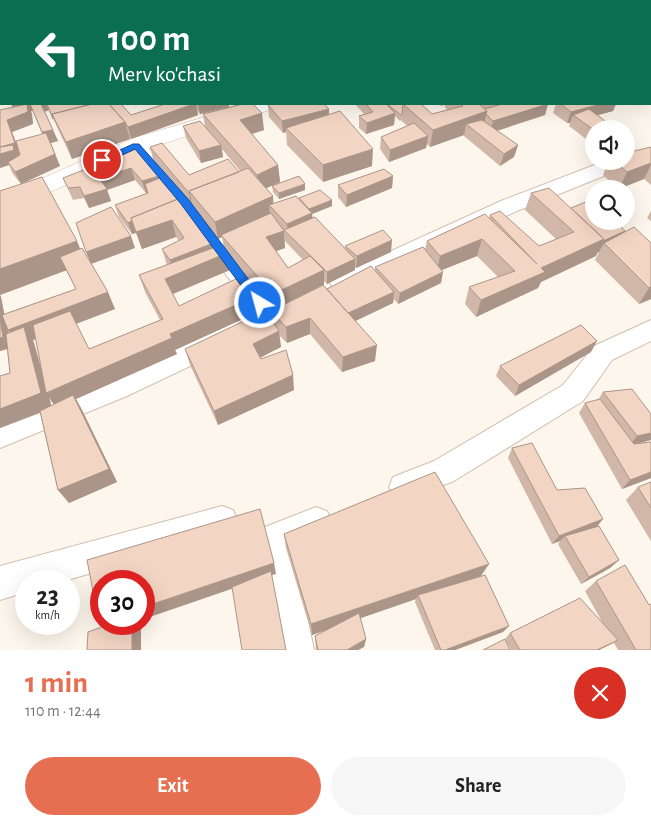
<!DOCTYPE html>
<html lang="en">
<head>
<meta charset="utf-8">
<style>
  :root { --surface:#fff; --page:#f6f6f6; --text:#222; --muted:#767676; --accent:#e76f51 }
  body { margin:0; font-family:"Alegreya Sans",sans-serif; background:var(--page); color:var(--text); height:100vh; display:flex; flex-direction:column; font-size:19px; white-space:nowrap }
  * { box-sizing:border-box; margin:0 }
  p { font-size:16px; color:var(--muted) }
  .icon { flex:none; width:28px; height:28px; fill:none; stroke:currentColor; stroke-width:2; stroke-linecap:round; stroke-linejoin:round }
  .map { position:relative; height:650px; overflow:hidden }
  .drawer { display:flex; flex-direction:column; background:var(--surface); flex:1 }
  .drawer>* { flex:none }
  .guide { position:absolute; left:0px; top:0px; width:651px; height:105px; box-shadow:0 5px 20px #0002; background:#0b6e4f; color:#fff; overflow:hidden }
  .fabs { position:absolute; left:585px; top:120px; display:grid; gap:10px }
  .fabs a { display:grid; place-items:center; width:50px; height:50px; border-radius:50%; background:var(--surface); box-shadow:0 5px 20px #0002; font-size:25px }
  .speed { position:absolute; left:15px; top:570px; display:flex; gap:10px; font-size:25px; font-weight:700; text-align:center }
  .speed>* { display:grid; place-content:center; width:65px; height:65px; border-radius:50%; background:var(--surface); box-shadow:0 5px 20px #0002; line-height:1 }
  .speed small { font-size:12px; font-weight:400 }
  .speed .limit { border:8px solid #d22; background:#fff; color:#111 }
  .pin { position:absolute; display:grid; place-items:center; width:42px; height:42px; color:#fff; margin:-21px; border:2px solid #fff; border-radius:50%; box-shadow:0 1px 5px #0007 }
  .me { position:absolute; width:55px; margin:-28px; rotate:323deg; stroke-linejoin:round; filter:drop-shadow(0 0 4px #0008) }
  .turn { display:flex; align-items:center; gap:18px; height:105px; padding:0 25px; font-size:22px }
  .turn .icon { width:65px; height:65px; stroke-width:2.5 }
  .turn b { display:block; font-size:35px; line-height:42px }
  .round { display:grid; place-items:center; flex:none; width:52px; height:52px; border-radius:26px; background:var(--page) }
  .head { display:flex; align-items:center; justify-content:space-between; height:85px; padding:0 25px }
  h1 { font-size:30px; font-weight:700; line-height:38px; color:var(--accent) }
  .cta { display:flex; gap:10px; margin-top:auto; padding:10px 25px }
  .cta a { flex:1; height:58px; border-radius:30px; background:var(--accent); color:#fff; font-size:20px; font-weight:700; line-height:58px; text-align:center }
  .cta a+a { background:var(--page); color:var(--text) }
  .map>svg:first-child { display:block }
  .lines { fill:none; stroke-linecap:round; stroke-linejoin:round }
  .street-casing { stroke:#d1beb0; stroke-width:2 }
  .secondary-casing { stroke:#d6c0b0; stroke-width:1 }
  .street { fill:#fff; fill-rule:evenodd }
  .secondary { fill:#fff; fill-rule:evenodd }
  .wall { fill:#d1b7a8; fill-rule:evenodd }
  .shaded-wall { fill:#aa9588 }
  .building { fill:#f3d5c3; stroke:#aa9588 }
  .route { fill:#1a73e8; stroke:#114b97 }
</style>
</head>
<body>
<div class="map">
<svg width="651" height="650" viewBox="0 0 651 650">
  <rect width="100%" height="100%" fill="#fdf6ec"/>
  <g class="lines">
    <defs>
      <path id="street" d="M156,0H171V1H156Z
        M136,140L143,142L191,197L274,304L303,292L312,294L315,301L312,308L127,396L0,448V422L107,380L254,313L177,207L129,150L126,146L129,142Z
        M626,155L631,157L634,161L631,165L517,211L350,289L342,292L334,289L330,283L334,277L501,201L605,161H626Z
        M651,320V341L612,360L583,401L454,481L404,501L393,497L389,487L393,477L434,461L563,385L594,346Z
        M222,506L233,510L238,521L233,532L64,581H26V592L0,600V566Z
        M316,507L327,511L332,522L327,533L293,547L314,650H278L260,538L265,527Z"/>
      <path id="secondary" d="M539,0H558V1H540Z
        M629,0H651L650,2Z
        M249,104H279L276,108L150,148L0,214V197L134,138Z"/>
    </defs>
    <use href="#street" class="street-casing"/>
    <use href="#secondary" class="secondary-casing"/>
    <use href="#street" class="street"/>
    <use href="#secondary" class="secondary"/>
  </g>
  <path class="wall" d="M0,0H78V1H1V96H0Z
    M311,0H346L347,1H312Z
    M368,0H445L444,1H395V0L394,1H395H370Z
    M454,0H546L545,1H456Z
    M651,61V92L650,91V62Z
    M11,104H121L131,115L165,104H229V107L200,114L197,110L198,115L131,139L129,136L130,139L72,159L49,110L45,112L58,141L51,143L60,166L23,183L80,249L115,309L76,324L89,349L160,320L145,292L139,275L167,265L162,249L179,241L176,237L142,249L136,233L132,234L119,217L115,205L148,193L147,192L146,193L135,180L107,190L111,201L89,208L84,198L73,200L63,178H99L95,167L136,149L217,246L224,249L222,237L218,239L193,209L192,205H191L153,159L150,147L189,175L240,171L222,149L223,157L201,163L186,138L183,126L205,127L203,114L240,104H253L264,130L252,134L278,165L280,182L266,188L274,204L299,199L332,200V206L312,214L313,218L345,248V246L391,252L356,268L355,267V270L327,284L324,281V286L327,289L375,271V267L425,249L427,241L489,218L490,215L539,246L556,239L525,210L531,193L571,208L651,243V299L639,304L595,260L599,252L597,253L596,256L541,282L538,288L476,317L465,304L469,287L498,277L477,256L442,270L441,283L398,304L394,299L393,303L355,321L375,361L342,372L310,334L287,343L279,335L281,347L260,357L261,359L294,390L218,425L190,365L185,349L272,321L271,311L273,310L227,255L230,270L173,294L179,306L254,297L256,313L175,350L177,354L76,399L82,410L117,482L69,503L58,490L40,413L0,428V376L10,373L7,349L0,351V295L1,297L4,314L76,289L66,270L0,295V191L21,184L13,174L9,165L0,168L13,107ZM31,111H33L42,134L18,148L12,132L33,124L32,115ZM284,232L285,241L303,260L288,268L276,251L285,248ZM36,339L42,371L34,343L33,340ZM49,397L54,404L51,406Z
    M355,104H421L432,114L447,110L445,107V105L441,106L438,104H548L545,115L497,131L518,145L514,157L500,166L464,136V135L430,147L427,144L426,148L389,162L380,149L381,137L407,126L401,120L400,121L395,116L394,125L366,134L359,128V116L364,114Z
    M556,104H616L613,111L597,115L594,129V145L569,126L570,123H567L553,113Z
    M268,105L329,114L372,166L323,182L287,145L286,132L283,133L269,117Z
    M651,147V185L644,179L618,189L603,175L608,161H626Z
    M393,176L392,188L346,207L338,197V185Z
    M272,186L305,190L279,199L273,192Z
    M651,211V221L647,218Z
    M591,352L515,396L496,376L500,366Z
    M603,392L651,440L639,443L651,442V478L622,489L579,413L585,403L598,400Z
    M512,448L596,527L619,560L610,568L581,584L558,544L560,541L552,544L508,458Z
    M651,482V541L626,500L638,487Z
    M284,534L489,564L481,576L503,632L455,650H435L415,602L416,599L360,618L366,639L364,647L358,650H316L315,636L327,630L312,635L286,548Z
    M596,581L651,650H618L614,643L599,650H511L505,639L510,633L602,622L585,591Z"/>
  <path class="shaded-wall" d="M78,0H108L100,1H79Z
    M200,0H219V1H194Z
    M433,0H445L444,1H428Z
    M519,0H546L545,1H516Z
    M590,0H605L598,1H590Z
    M650,30H651V40H650Z
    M1,50V68L0,70V51Z
    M0,78L1,79V96H0Z
    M11,104H32L33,111H31L32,115L33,124L12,132L21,155H18L19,157L8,162L9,165L0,168V154L7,120L16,114Z
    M32,104H46L49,110L36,114Z
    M194,104H196L198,115L131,139L128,127Z
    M198,104H229V107L200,114Z
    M548,104L545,115L490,133L493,121Z
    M601,104H616L613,111L580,120L573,115L570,123H567L571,112Z
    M329,109V120L286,128V132L283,133L282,121Z
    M487,111L483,128L466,124L464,135L430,147L433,130Z
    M262,113L264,130L242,137L240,120Z
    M395,113L394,125L366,134L367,123Z
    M125,122L130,139L72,159L66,142Z
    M53,130L58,141L47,144L42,132Z
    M428,136L426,148L389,162L390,150Z
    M630,139L626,148V140Z
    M221,145L223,157L201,163L199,151Z
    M518,145L514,157L500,166L504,154Z
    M373,149L372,166L323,182V165Z
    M55,154L60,166L21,184L15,172Z
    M651,163V165L644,179L619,189L627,172Z
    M278,165L280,182L258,192L257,175Z
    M131,168L135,180L107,190L111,201L89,208L84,196L105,189L101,178Z
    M159,176L162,188L146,193L142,181Z
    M393,176L392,188L346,207L347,195Z
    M305,184V190L279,199V193Z
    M190,193L192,205H191L189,193Z
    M273,196L274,211L269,205L270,215L221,235L222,237L218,239L215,222Z
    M332,200V206L312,214L313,225L288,233L287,224L309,209Z
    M172,220L176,237L142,249L136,232Z
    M132,221L136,233L132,234L128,223Z
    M284,231L285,248L268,254L266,237Z
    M625,231L619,242L604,243L599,252L597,253L596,256L541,282L538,288L476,317L481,300L541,268L604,239Z
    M131,236L135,248L91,264L86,252Z
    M482,239L477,256L437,272L440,256Z
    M392,240L391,252L356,268L357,256Z
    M77,241L86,263L0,295V269Z
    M216,242L219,256L227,253L230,270L170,295L165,279L174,275L170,260Z
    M355,259V270L327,284V272Z
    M324,270V286L274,311L273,294Z
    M443,272L441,283L398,304L400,293Z
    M651,287V299L639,304L649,288Z
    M108,292L115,309L33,340L34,343L48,393L170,334L254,297L256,313L175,350L177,354L76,399L82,410L117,482L69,503L58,490L56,408L49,397L52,408L0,428V409L18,346L8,330Z
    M394,292L393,303L345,326L346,314Z
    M0,295L1,297L11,348L0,351Z
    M310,318V334L287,343L286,327Z
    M279,331L281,347L256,360L253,344Z
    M597,341L591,352L515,396L519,385Z
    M377,345L375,361L342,372L343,357Z
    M293,375L294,390L218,425L214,411Z
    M651,433V440L629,446L637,436Z
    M651,472V478L622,489L630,480Z
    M603,519L596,528L565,536L560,541L552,544L559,536Z
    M619,560L610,568L581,584L589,577Z
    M274,563L276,574L272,575L286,650L272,575L144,619V607Z
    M489,564L480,577L418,595L416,599L312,635L311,624Z
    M101,621V624H130L109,631L99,622Z
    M132,624H140L141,625V650H132Z
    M509,626L503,632L455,650H445Z
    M366,639L364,647L358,650H347Z
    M618,640L599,650H597Z"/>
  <path class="building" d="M0,0H24V1H1V5H0Z
    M52,0H71V1H52Z
    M105,0H159V1H97Z
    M171,0H200L194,1H172Z
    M264,0H301V1H260Z
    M321,0H346L347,1H322Z
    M383,0H393L395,1H377Z
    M409,0H433L428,1H410Z
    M460,0H473L475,1H462Z
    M484,0H519L516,1H486Z
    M650,5H651V17H650Z
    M1,11V31H0V13Z
    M650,22H651V30H650Z
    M1,33V50L0,51V34Z
    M651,61V75L650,74V62Z
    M0,67H1V79V78H0Z
    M27,104L28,112L7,120L15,143L0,147L13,145L14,150L0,154V110Z
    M30,104H41L53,130L42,132Z
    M47,104H92L52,114L53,119Z
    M92,104H109L125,122L66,142L52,114Z
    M109,104H121L131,115L165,104H194L128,127L125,122Z
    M243,104H253L262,113L240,120L278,165L257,175L203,114Z
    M273,104H324L329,109L282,121L268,105Z
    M366,104H386L395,113L367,123L359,116L373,112Z
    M387,104H404H403L402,114L401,115Z
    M403,104H421L432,114L463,106L461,104H479L487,111L433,130Z
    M502,104H548L493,121L486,114L487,111L485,109Z
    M561,104H601L571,112Z
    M589,109L616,129H594V130L573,115Z
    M340,111L373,149L323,165L286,128Z
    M482,120L518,145L504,154L466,124Z
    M200,121L221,145L199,151L183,126Z
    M414,123L428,136L390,150L381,137Z
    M46,133L55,154L15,172L8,162L20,155L16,141Z
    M626,136L630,139L626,140Z
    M162,143L189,175L228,159L239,172L189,191L190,193H189L150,147Z
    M651,147V163L627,172L614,161H626V153Z
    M136,149L159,176L142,181L131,168L101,178L95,167Z
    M91,167L107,189L84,196L80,187L68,188L63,178Z
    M248,168L273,196L215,222L189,191Z
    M384,169L393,176L347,195L338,185Z
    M299,176L305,184L279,193L272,186Z
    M42,177L77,241L0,269V191Z
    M160,178L178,199L131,218L132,221L128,223L115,205L148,193L145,184Z
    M549,188L604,239L541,268L545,272L481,300L469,287L515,271L482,239L440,256L427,241L485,214L537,264L490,215L500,211L539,246L574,232L531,193Z
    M320,190L332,200L309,209L299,198Z
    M296,196L312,213L287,224L269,205Z
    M180,198L216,242L170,260L162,249L184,238L172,220L136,232L131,218Z
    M593,199L594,200V221H616L625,231L603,241L604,239L571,208Z
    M111,207L131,236L86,252L76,223Z
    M271,213L284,231L266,237L288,268L310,256L324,270L273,294L221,235Z
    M315,217L355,259L327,272L284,230Z
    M634,227L651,243V287L649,288L604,243Z
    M383,230L392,240L357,256L345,246Z
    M221,245L227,253L165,279L179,306L240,277L254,297L170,334L172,338L46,393L33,325L70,311L89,349L163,319L139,275Z
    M423,247L443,272L400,293L375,267Z
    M82,248L108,292L8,330L2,315L76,289L60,257Z
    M371,266L394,292L348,313L327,289Z
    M323,285L377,345L343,357L310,318L286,327L271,311Z
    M265,311L279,331L253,344L261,359L286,350L293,375L214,411L185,349Z
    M0,319L3,337L0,338Z
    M581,325L597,341L519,385L500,366Z
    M24,327L41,393L0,409V376L10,373L6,334Z
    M632,389L651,414V433L637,436L603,392Z
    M73,395L109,469L58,490L40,411Z
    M600,399L634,444L651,442V472L630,480L585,403Z
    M532,443L557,490L585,488L603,519L559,536L512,448Z
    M435,472L489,564L311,624L284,534Z
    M651,482V508L638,487Z
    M260,509L274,563L144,607V581H101V621L99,622L87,560Z
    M599,526L619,560L589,577L565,536Z
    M625,565L649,605L651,604V650H636L596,581Z
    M271,571L286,650H242L232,587Z
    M485,575L509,626L445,650H441L418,595Z
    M580,598L618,640L597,650H520L510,633Z
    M359,613L366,639L347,650H318L315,636Z
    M110,624H132V650H87L88,632Z
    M505,639L510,650H483Z"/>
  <path class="route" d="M133,144H139L188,199L264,300V306H256L181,204L135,149L105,163L98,160Z"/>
</svg>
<div class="fabs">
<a><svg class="icon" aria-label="sound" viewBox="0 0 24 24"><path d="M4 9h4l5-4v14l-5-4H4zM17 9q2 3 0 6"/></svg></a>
<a><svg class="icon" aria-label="search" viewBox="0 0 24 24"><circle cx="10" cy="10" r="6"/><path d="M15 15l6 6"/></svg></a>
</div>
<div class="speed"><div>23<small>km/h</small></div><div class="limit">30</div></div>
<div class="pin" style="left:102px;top:160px;background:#d93025"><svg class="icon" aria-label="arrive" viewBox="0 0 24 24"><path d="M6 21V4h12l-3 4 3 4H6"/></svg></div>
<svg class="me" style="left:260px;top:303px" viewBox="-20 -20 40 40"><circle r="17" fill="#1a73e8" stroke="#fff" stroke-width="3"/><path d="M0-11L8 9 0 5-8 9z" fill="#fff"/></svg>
<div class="guide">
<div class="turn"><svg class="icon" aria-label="left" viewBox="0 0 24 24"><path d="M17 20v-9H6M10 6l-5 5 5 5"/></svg><div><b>100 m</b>Merv ko'chasi</div></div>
</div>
</div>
<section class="drawer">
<div class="head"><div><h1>1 min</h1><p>110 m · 12:44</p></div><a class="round" style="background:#d93025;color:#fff"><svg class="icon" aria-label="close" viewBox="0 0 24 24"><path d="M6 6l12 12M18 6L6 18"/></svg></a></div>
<div class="cta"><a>Exit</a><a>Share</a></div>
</section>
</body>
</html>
